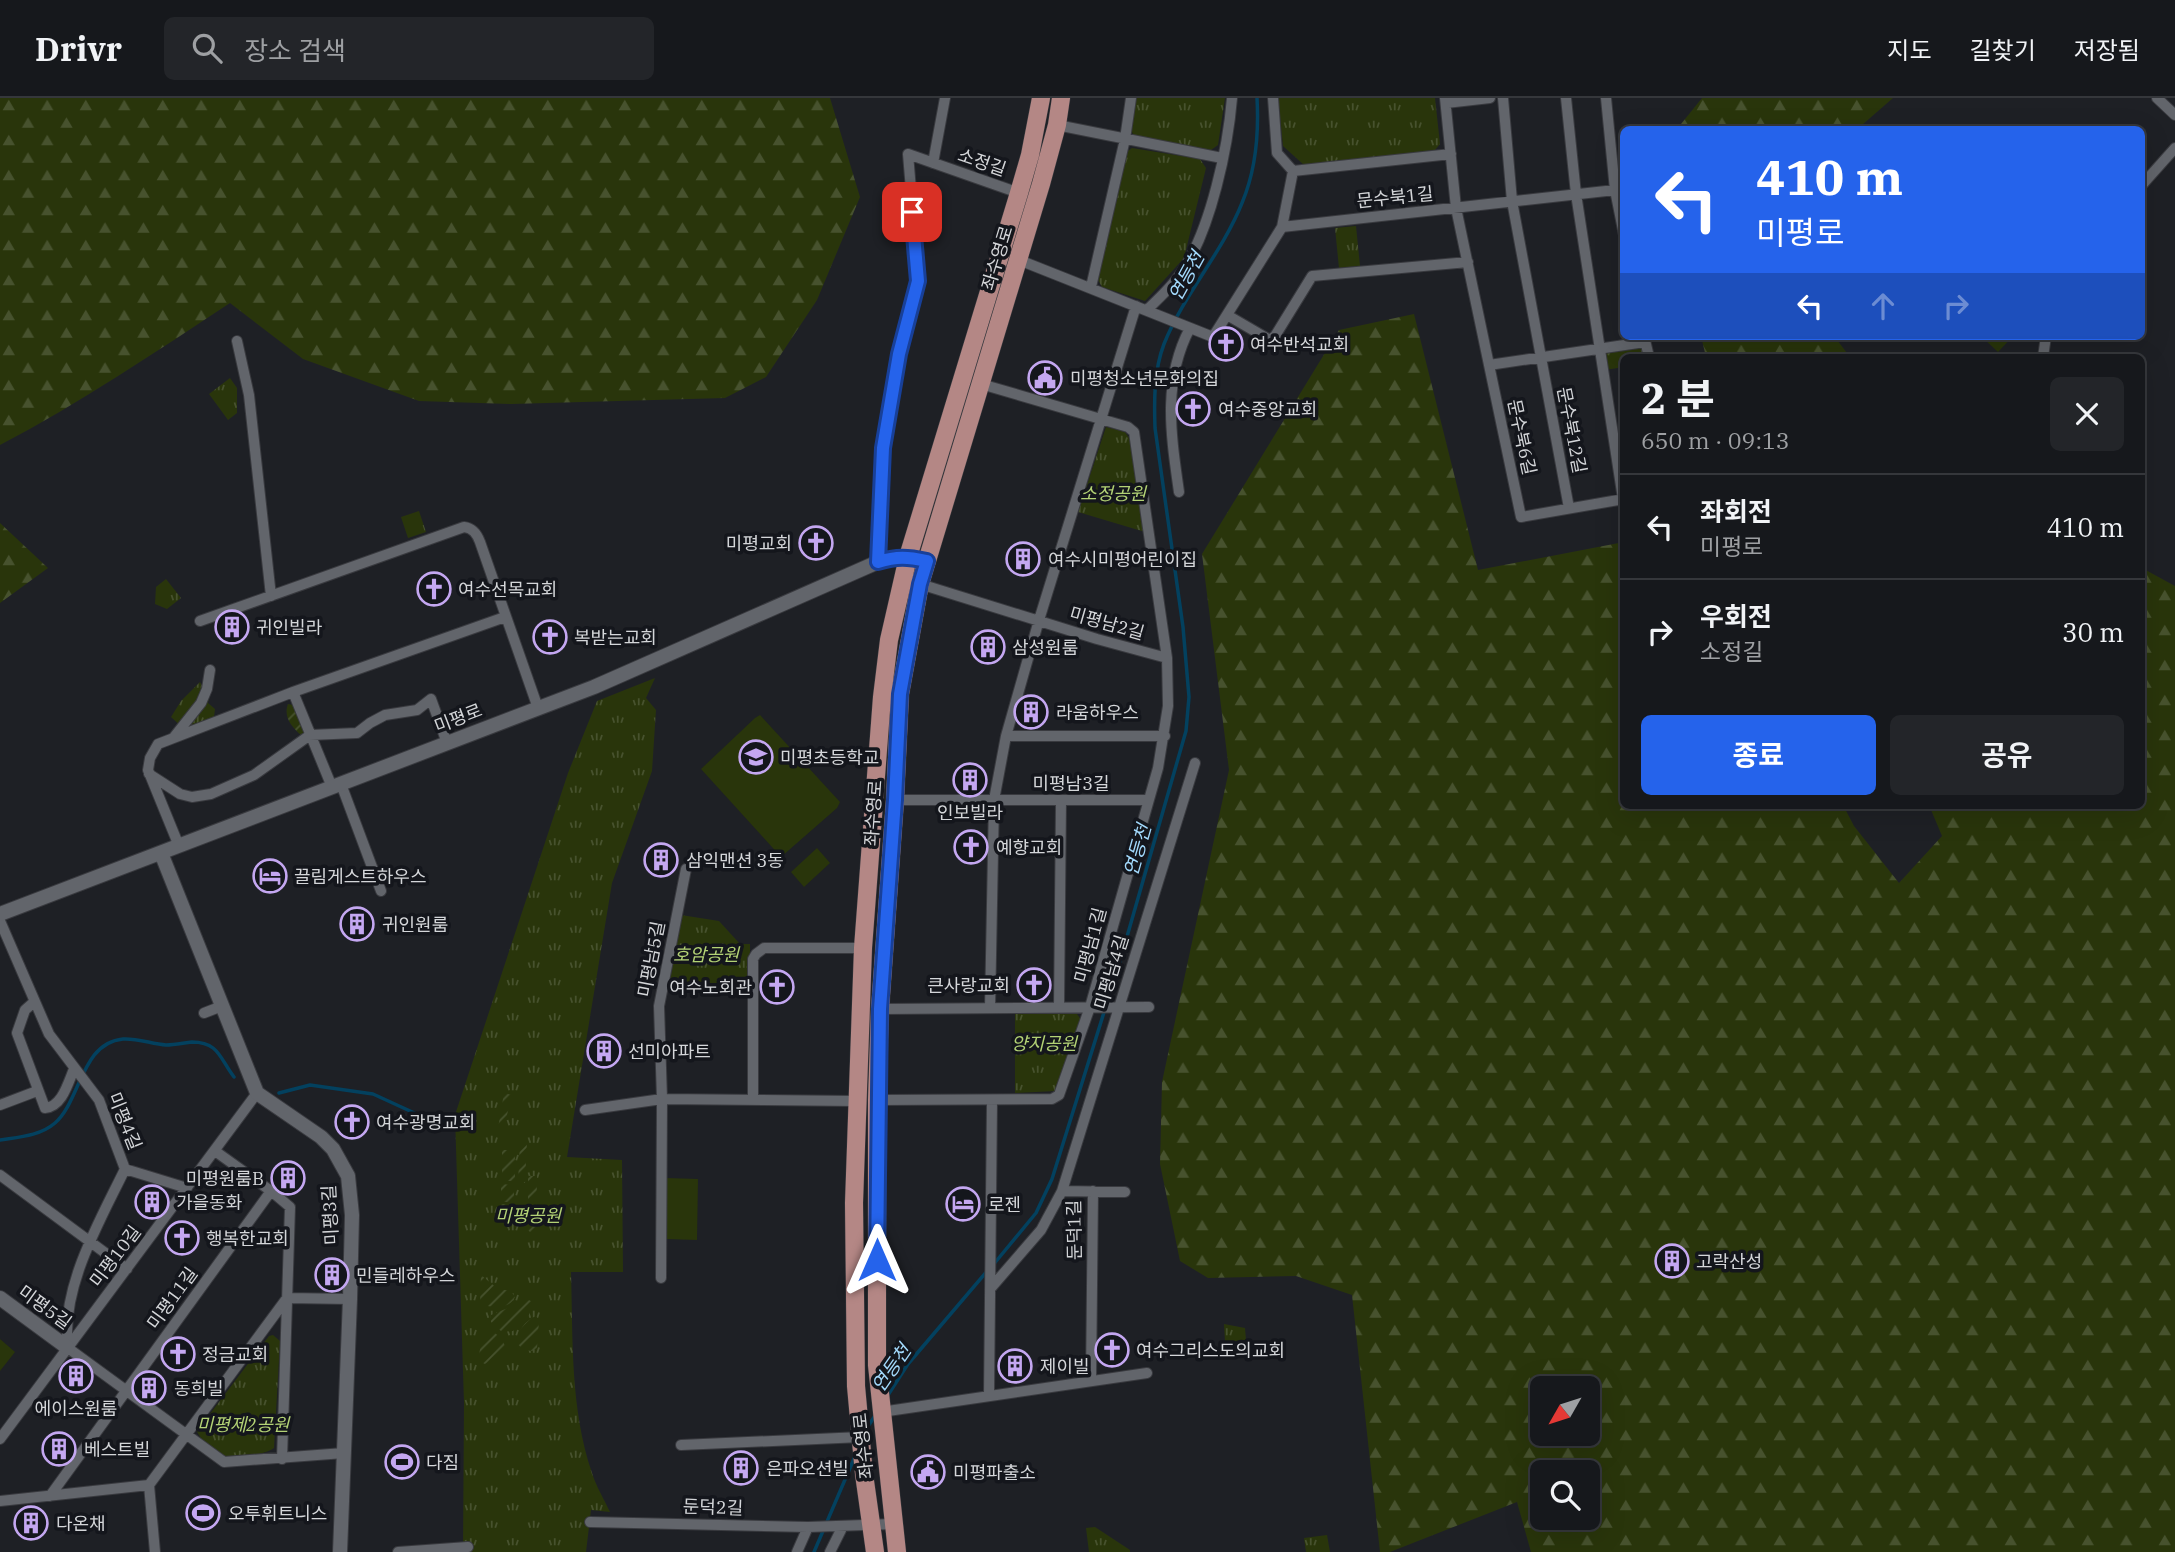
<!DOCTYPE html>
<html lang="ko">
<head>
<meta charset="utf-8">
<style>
  :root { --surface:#16181c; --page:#232529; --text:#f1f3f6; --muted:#9ea0a3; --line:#35373b; --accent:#2563eb }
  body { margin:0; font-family:"IBM Plex Serif","Noto Sans KR",serif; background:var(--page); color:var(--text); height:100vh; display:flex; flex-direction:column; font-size:26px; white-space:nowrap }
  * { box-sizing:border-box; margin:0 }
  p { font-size:23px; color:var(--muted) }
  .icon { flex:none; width:38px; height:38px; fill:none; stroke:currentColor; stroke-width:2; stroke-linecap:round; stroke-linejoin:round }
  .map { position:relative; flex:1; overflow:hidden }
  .sheet { position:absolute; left:1620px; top:256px; width:525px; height:455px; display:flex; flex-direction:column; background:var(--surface); border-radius:10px; box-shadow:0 7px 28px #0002,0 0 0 2px var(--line) }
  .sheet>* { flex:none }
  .top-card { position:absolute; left:1620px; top:28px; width:525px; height:214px; border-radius:10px; box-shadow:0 7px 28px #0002,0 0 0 2px var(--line); background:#2563eb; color:#fff; overflow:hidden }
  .needle { width:46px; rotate:231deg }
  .buttons { position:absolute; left:1530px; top:1278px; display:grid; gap:14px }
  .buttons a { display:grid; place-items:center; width:70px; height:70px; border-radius:10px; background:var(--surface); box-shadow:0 7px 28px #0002,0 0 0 2px var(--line); font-size:35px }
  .pin { position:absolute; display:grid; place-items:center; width:60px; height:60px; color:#fff; margin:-30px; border-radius:14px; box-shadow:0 4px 10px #0006 }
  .me { position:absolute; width:77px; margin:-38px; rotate:0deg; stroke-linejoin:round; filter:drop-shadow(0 0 5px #0008) }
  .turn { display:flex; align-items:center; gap:24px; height:147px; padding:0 21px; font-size:32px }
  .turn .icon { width:91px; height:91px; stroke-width:2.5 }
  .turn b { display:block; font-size:49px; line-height:60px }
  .lanes { display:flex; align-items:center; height:66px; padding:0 21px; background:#0003; justify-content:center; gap:35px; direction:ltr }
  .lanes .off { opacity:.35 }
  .round { display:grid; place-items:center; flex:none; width:74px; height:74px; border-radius:10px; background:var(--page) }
  .summary { display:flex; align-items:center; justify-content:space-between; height:119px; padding:0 21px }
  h1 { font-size:42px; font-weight:700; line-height:52px }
  .primary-button { display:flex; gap:14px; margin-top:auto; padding:14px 21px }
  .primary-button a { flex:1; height:80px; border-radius:10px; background:var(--accent); color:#fff; font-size:28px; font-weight:700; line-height:80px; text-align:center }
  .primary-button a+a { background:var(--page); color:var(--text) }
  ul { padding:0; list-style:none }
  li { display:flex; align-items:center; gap:21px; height:105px; padding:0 21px; border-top:2px solid var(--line) }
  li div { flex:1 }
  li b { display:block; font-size:26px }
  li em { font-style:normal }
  header { display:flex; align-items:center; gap:42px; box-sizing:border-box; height:98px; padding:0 35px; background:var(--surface); border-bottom:2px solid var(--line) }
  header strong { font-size:33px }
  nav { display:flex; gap:38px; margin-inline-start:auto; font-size:24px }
  .search { width:490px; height:63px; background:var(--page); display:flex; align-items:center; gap:18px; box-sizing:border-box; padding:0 24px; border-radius:10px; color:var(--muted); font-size:26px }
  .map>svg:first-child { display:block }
  .grass { fill:url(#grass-tufts) }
  .forest { fill:url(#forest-firs); fill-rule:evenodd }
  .garden { fill:url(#garden-furrows) }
  .pitch { fill:#29350b }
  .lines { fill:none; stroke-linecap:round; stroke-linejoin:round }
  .stream { stroke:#03415f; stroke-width:3.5 }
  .minor-casing { stroke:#393a3f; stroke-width:12 }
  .tertiary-casing { stroke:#393a3f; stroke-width:16 }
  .primary-casing { stroke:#393a3f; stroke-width:19 }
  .minor { stroke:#62656b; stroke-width:10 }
  .tertiary { stroke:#62656b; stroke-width:14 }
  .primary { stroke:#b48785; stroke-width:18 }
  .route-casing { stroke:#184099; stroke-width:18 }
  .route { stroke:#2563eb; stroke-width:12 }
  .labels { text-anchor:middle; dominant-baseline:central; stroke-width:7; stroke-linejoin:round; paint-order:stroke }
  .street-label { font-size:18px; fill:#d4d6d9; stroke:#14161c }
  .poi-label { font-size:18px; fill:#d4d6d9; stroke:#14161c; text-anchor:start }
  .park-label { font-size:18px; font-style:italic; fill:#b3d275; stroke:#14161c }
  .water-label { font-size:19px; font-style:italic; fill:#a3dafd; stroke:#14161c }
</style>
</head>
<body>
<header>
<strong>Drivr</strong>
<div class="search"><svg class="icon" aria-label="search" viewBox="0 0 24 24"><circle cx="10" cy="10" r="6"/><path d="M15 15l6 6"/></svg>장소 검색</div>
<nav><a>지도</a><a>길찾기</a><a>저장됨</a></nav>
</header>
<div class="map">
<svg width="2175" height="1454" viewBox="0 0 2175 1454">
  <defs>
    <pattern id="grass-tufts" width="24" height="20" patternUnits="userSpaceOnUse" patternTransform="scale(1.75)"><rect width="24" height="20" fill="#29350b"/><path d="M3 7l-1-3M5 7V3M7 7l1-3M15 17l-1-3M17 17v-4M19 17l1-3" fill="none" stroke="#47522e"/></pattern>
    <pattern id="forest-firs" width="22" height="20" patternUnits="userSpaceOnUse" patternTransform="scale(1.75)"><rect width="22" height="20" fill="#29350b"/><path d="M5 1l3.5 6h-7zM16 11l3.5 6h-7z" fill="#47522e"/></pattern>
    <pattern id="garden-furrows" width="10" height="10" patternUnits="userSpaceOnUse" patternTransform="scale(1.75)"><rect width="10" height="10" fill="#29350b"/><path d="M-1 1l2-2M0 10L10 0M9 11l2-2" fill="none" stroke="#47522e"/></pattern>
  </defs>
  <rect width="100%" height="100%" fill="#1e2025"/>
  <path class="grass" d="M1135,0H1225L1218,47L1211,52L1135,39L1130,31Z
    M1278,0H1435L1440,46L1435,52L1304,67L1283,48Z
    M1132,50L1200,61L1206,70L1184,160L1145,203L1102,189L1098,182L1125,55Z
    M1356,128L1360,168L1339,170L1335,130Z
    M1981,238H2013L1998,254Z
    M1639,247L1644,252L1645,259H1624V269L1605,272L1603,257L1606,253Z
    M230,280L237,290V315L228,322L209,296Z
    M1106,329L1125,334L1131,343L1145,434L1078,414Z
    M419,413L426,434L408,440L401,419Z
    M166,481L181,500L167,511L155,506L156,489Z
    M655,580L646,600L656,612L652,673L612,785L567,1059L622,1062L623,1174H571C573,1241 570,1310 592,1375C596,1388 604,1401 610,1414L591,1412L586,1454H463L464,1305L455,1017L568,675L597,603Z
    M200,584L209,600L208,605L215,611L214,619L184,631L171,619L181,603Z
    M681,817L719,823L740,846H750V888L669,887Z
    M1015,914L1077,916L1082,923L1056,993L1015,995Z
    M1224,1226L1245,1230L1246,1242L1225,1244Z
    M273,1237L280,1243L274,1350C266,1356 236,1362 226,1359C216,1356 200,1342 197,1333L269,1238Z
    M1095,1429L1130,1452V1454H1089L1086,1430Z
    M1327,1437L1330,1454H1306L1304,1440Z"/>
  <path class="forest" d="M0,0H830L860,99L817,202L766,279L725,300L511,306L419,303L303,261L230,205C154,255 80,305 0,347Z
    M1702,0H1893L1862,27L1861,31H1677Z
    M1414,216L1478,472L1624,444V707H1843L1854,728L1899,785L1942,738L1929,707H2142V470L2175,488V1454H1531L1517,1404L1390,1454H1380L1352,1197L1296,1178L1208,1180L1180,1163L1160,1066L1162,984L1229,672L1202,456L1339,232ZM1542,1290H1587V1335H1542ZM1542,1374H1587V1419H1542Z
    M1701,238H1834L1850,259H1706Z
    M0,425L48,470L0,505Z"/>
  <path class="garden" d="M288,606L293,607L305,636L301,637C292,629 283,619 288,606Z
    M504,995L512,997L504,1029L497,1036Z
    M520,1043H527L525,1085L518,1084Z
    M502,1052H515V1083H502Z
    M528,1078H537L536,1140L528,1132Z
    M501,1086L514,1087V1104H501Z
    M501,1106L514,1107L513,1124L500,1123Z
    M481,1177L498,1191L511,1193L515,1199C510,1211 491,1211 480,1205Z
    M529,1202L534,1205L528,1219L513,1233L502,1234L491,1224V1217C494,1215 526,1203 529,1202Z
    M536,1218L539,1223L537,1250L532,1253L523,1252L517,1245C517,1233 525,1223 536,1218Z
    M487,1231C497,1235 505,1242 506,1253L500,1263L492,1262L485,1266L479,1263C478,1256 483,1237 487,1231Z"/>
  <path class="pitch" d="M760,617L840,704L837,710L781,759L701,671L755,620Z
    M817,750L830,765L804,789L791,774Z
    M666,1080L698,1081L697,1142L666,1141Z
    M0,1241L15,1254L0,1273Z"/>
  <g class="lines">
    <path class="stream" d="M279,995L310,987L373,996L434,1024L464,1021
      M0,1042C19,1039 40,1038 55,1025C81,1002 81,945 123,941C137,940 152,946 166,947C175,947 183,945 192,944C219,944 220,961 234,979
      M993,1167L1036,1115L1052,1081L1120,863L1186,633L1189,599L1183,529L1155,330C1154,302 1154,272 1164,246C1184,196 1222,155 1242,105C1256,72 1259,36 1257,0
      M888,1297L908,1266L988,1172
      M867,1330L876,1316
      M814,1454L856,1356"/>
    <defs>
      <path id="minor" d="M1273,0L1277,55L1293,73
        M1445,0L1456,110L1521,419L1624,401
        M1503,0L1512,103L1569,410
        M1566,0L1576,96L1623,401
        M1606,0L1615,92L1624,137
        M2157,0L2175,17
        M1446,5L1490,0
        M1057,27L1222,60
        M933,65L945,0
        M1293,73L1451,56
        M2142,87L2175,50
        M1282,129L1615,92
        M1019,162L1213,239L1282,129L1293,73
        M1091,189L1125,41L1131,0
        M1147,212C1160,199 1174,187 1183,172C1211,130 1228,49 1232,0
        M1227,217L1270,242L1275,238L1312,178L1468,164
        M1644,238L1649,259
        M237,243L249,297L271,498
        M2043,259L2046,238
        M1489,267L1645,244
        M1179,394C1171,337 1162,283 1190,230
        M878,464L883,350L899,256L918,176L908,56L1019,95
        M920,486L1097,541L1167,560
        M200,523L464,429C473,430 477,436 480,444L538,610
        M293,594L505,519
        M1006,638H1165
        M174,639L201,605L207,591L210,572
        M149,676L180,696L192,699L211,696L254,677L310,637L357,635L370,625L385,617L417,612L431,601L447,645
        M341,686L381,793
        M895,702H1148
        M179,748L148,672L150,660L158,646L293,594L332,689
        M0,823L49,936L99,1002L125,1071C100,1123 60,1190 68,1250L224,1364L344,1355
        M34,904L25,912L17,935L45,1010C62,1009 68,985 74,971
        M990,910L994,702L1006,638L1039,522L1136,208
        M1059,910L1061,702
        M880,911L1149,909
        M204,915L222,908
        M753,1002V861L756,856L764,850H863
        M877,1002L1052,1001L1059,997L1090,909L1158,670L1168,608L1167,560L1134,334L1128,329L981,286
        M0,1007L37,993
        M585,1012L662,1001L856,1003
        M215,1053L271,1093L290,1109L282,1361
        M125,1071L187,1090
        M0,1077L127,1171
        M1062,1093L1125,1094
        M661,1180L662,1001L659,908L686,771
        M990,1191L1041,1132L1062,1093L1195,665
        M287,1200L350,1201
        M1091,1283L1093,1093
        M989,1298L992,1003
        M881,1314L1147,1275
        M0,1341L257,995
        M681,1347L861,1339
        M50,1398L271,1093
        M0,1403L149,1387
        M590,1424L808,1429L893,1426
        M155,1454L149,1387L287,1200
        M398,1454L468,1449
        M797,1454L808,1429
        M830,1454L843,1428"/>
      <path id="tertiary" d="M161,755L257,995L321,1039L333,1051L348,1078L352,1117L350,1201L340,1454
        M0,816L594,589L878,464C896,458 909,459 927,463
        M0,1200L68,1250"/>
      <path id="primary" d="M875,1454L864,1376L856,1288L854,1105L863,850L882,599L889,542L908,459L1019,95L1030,57L1041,0
        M897,1454L877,1267V1002L880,911L895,702L900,596L920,486L1041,86L1057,27L1061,0"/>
    </defs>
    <use href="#minor" class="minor-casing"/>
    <use href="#tertiary" class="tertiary-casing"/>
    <use href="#primary" class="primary-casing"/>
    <use href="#minor" class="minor"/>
    <use href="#tertiary" class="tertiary"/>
    <use href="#primary" class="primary"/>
  </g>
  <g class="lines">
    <defs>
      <path id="route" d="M877,1162L880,911L895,702L900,596L920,486L927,463C908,459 897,458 878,464L883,350L899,256L918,183L912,114"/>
    </defs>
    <use href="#route" class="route-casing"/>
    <use href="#route" class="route"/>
  </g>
  <defs>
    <symbol id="church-ring" viewBox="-11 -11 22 22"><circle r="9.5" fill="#14161c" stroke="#c4a7f1" stroke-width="1.5"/><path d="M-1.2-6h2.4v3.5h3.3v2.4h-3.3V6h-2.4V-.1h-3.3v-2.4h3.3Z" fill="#c4a7f1"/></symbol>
    <symbol id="civic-ring" viewBox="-11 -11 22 22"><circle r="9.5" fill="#14161c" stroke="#c4a7f1" stroke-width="1.5"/><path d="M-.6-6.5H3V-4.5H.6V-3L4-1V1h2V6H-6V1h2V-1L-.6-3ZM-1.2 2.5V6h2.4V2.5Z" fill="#c4a7f1"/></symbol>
    <symbol id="building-ring" viewBox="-11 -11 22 22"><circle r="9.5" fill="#14161c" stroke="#c4a7f1" stroke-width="1.5"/><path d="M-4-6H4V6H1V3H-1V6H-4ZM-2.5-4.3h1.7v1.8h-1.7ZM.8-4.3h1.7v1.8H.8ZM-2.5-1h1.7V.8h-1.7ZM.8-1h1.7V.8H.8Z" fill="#c4a7f1"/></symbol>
    <symbol id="school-ring" viewBox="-11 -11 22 22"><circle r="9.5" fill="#14161c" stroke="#c4a7f1" stroke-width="1.5"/><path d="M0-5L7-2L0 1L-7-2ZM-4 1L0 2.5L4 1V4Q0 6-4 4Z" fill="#c4a7f1"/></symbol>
    <symbol id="hotel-ring" viewBox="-11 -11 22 22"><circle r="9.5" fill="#14161c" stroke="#c4a7f1" stroke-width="1.5"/><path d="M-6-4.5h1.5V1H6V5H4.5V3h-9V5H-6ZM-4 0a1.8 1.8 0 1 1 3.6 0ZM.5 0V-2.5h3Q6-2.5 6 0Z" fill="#c4a7f1"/></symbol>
    <symbol id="stadium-ring" viewBox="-11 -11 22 22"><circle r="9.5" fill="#14161c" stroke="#c4a7f1" stroke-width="1.5"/><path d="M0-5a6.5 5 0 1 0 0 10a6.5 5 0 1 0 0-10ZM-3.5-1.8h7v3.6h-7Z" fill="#c4a7f1"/></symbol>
  </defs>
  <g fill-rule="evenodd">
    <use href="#church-ring" x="1207" y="227" width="38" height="38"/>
    <use href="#civic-ring" x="1026" y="261" width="38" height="38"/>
    <use href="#church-ring" x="1174" y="292" width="38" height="38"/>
    <use href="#church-ring" x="797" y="426" width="38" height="38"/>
    <use href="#building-ring" x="1004" y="442" width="38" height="38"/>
    <use href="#church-ring" x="415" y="472" width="38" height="38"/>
    <use href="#building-ring" x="213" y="510" width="38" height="38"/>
    <use href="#church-ring" x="531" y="520" width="38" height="38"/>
    <use href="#building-ring" x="969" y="530" width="38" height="38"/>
    <use href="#building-ring" x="1012" y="595" width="38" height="38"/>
    <use href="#school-ring" x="737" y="640" width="38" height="38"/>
    <use href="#building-ring" x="951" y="663" width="38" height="38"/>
    <use href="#church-ring" x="952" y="730" width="38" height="38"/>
    <use href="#building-ring" x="642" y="743" width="38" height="38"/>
    <use href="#hotel-ring" x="251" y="759" width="38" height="38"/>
    <use href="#building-ring" x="338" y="807" width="38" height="38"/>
    <use href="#church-ring" x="1015" y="868" width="38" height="38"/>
    <use href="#church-ring" x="758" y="870" width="38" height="38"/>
    <use href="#building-ring" x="585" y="934" width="38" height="38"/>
    <use href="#church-ring" x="333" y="1005" width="38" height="38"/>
    <use href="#building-ring" x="269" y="1061" width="38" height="38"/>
    <use href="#building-ring" x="133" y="1085" width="38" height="38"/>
    <use href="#hotel-ring" x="944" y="1087" width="38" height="38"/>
    <use href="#church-ring" x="163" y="1121" width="38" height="38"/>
    <use href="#building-ring" x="1653" y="1144" width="38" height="38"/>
    <use href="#building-ring" x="313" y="1158" width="38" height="38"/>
    <use href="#church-ring" x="1093" y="1233" width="38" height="38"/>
    <use href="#church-ring" x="159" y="1237" width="38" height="38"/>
    <use href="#building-ring" x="996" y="1249" width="38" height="38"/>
    <use href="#building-ring" x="57" y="1259" width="38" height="38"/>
    <use href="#building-ring" x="130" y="1271" width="38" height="38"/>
    <use href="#building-ring" x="40" y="1332" width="38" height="38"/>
    <use href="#stadium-ring" x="383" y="1345" width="38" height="38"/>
    <use href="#building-ring" x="722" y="1351" width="38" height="38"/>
    <use href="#civic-ring" x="909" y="1355" width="38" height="38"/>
    <use href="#stadium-ring" x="184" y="1396" width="38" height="38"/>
    <use href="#building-ring" x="12" y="1406" width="38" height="38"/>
  </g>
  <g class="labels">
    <g class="street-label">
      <text transform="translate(982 64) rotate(19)">소정길</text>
      <text transform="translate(1395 99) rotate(-6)">문수북1길</text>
      <text transform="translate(997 160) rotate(-73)">좌수영로</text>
      <text transform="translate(1572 332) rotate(79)">문수북12길</text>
      <text transform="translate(1522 339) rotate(78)">문수북6길</text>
      <text transform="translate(1107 525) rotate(16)">미평남2길</text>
      <text transform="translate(458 620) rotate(-21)">미평로</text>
      <text x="1071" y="685">미평남3길</text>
      <text transform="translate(873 715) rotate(-86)">좌수영로</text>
      <text transform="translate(1090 847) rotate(-75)">미평남1길</text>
      <text transform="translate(651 861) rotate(-79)">미평남5길</text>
      <text transform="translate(1111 874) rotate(-73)">미평남4길</text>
      <text transform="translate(125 1023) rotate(68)">미평4길</text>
      <text transform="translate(330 1117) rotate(-93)">미평3길</text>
      <text transform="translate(1074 1132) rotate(-91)">둔덕1길</text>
      <text transform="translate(115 1158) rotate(-53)">미평10길</text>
      <text transform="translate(172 1200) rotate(-54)">미평11길</text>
      <text transform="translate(45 1209) rotate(36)">미평5길</text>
      <text transform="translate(863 1348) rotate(-96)">좌수영로</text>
      <text transform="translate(713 1409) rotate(2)">둔덕2길</text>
    </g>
    <g class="poi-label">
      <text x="1250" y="246">여수반석교회</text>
      <text x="1070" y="280">미평청소년문화의집</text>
      <text x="1218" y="311">여수중앙교회</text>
      <text x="792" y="445" text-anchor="end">미평교회</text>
      <text x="1048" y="461">여수시미평어린이집</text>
      <text x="458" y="491">여수선목교회</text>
      <text x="256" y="529">귀인빌라</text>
      <text x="574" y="539">복받는교회</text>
      <text x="1012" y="549">삼성원룸</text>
      <text x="1056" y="614">라움하우스</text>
      <text x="780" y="659">미평초등학교</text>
      <text x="970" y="714" text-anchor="middle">인보빌라</text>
      <text x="996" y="749">예향교회</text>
      <text x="686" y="762">삼익맨션 3동</text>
      <text x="294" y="778">끌림게스트하우스</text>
      <text x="382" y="826">귀인원룸</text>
      <text x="1010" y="887" text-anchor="end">큰사랑교회</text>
      <text x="752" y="889" text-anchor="end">여수노회관</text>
      <text x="628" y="953">선미아파트</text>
      <text x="376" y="1024">여수광명교회</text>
      <text x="264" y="1080" text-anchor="end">미평원룸B</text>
      <text x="176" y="1104">가을동화</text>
      <text x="988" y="1106">로젠</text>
      <text x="206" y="1140">행복한교회</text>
      <text x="1696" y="1163">고락산성</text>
      <text x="356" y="1177">민들레하우스</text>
      <text x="1136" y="1252">여수그리스도의교회</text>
      <text x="202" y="1256">정금교회</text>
      <text x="1040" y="1268">제이빌</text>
      <text x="174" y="1290">동희빌</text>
      <text x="76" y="1310" text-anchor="middle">에이스원룸</text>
      <text x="84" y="1351">베스트빌</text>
      <text x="426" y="1364">다짐</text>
      <text x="766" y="1370">은파오션빌</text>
      <text x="953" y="1374">미평파출소</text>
      <text x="228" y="1415">오투휘트니스</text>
      <text x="56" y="1425">다온채</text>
    </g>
    <g class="park-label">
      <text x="1113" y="395">소정공원</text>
      <text x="706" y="856">호암공원</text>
      <text x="1044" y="945">양지공원</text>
      <text x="528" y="1117">미평공원</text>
      <text x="243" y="1326">미평제2공원</text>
    </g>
    <g class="water-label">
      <text transform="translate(1186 178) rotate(-61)">연등천</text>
      <text transform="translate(1137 752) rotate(-74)">연등천</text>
      <text transform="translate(891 1270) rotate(-55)">연등천</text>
    </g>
  </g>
</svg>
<div class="buttons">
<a><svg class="needle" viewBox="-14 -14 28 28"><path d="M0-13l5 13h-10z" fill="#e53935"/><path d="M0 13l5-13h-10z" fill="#9ea0a3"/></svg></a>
<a><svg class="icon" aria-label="search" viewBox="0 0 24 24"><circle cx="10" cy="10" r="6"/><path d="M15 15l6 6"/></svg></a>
</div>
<div class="pin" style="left:912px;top:114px;background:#d93025"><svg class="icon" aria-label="arrive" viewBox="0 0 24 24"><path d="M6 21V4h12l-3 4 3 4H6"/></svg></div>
<svg class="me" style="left:877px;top:1162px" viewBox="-20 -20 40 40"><path d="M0-17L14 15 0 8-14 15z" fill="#2563eb" stroke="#fff" stroke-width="4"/></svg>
<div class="top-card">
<div class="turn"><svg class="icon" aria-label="left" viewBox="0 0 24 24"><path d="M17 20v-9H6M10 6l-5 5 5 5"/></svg><div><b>410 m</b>미평로</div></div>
<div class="lanes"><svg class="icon" aria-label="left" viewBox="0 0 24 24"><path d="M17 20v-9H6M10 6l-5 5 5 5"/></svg><svg class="icon off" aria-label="ahead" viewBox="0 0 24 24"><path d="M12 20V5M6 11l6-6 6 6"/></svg><svg class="icon off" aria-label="right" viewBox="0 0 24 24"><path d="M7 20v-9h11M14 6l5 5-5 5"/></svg></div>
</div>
<section class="sheet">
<div class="summary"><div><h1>2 분</h1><p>650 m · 09:13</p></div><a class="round"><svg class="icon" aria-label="close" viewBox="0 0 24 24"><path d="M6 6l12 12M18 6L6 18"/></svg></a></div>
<ul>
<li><svg class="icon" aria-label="left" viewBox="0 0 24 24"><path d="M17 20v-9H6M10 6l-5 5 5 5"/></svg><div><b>좌회전</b><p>미평로</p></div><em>410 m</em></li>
<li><svg class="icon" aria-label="right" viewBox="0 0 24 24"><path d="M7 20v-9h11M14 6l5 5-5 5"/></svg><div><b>우회전</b><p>소정길</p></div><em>30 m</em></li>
</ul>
<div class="primary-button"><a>종료</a><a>공유</a></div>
</section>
</div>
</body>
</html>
